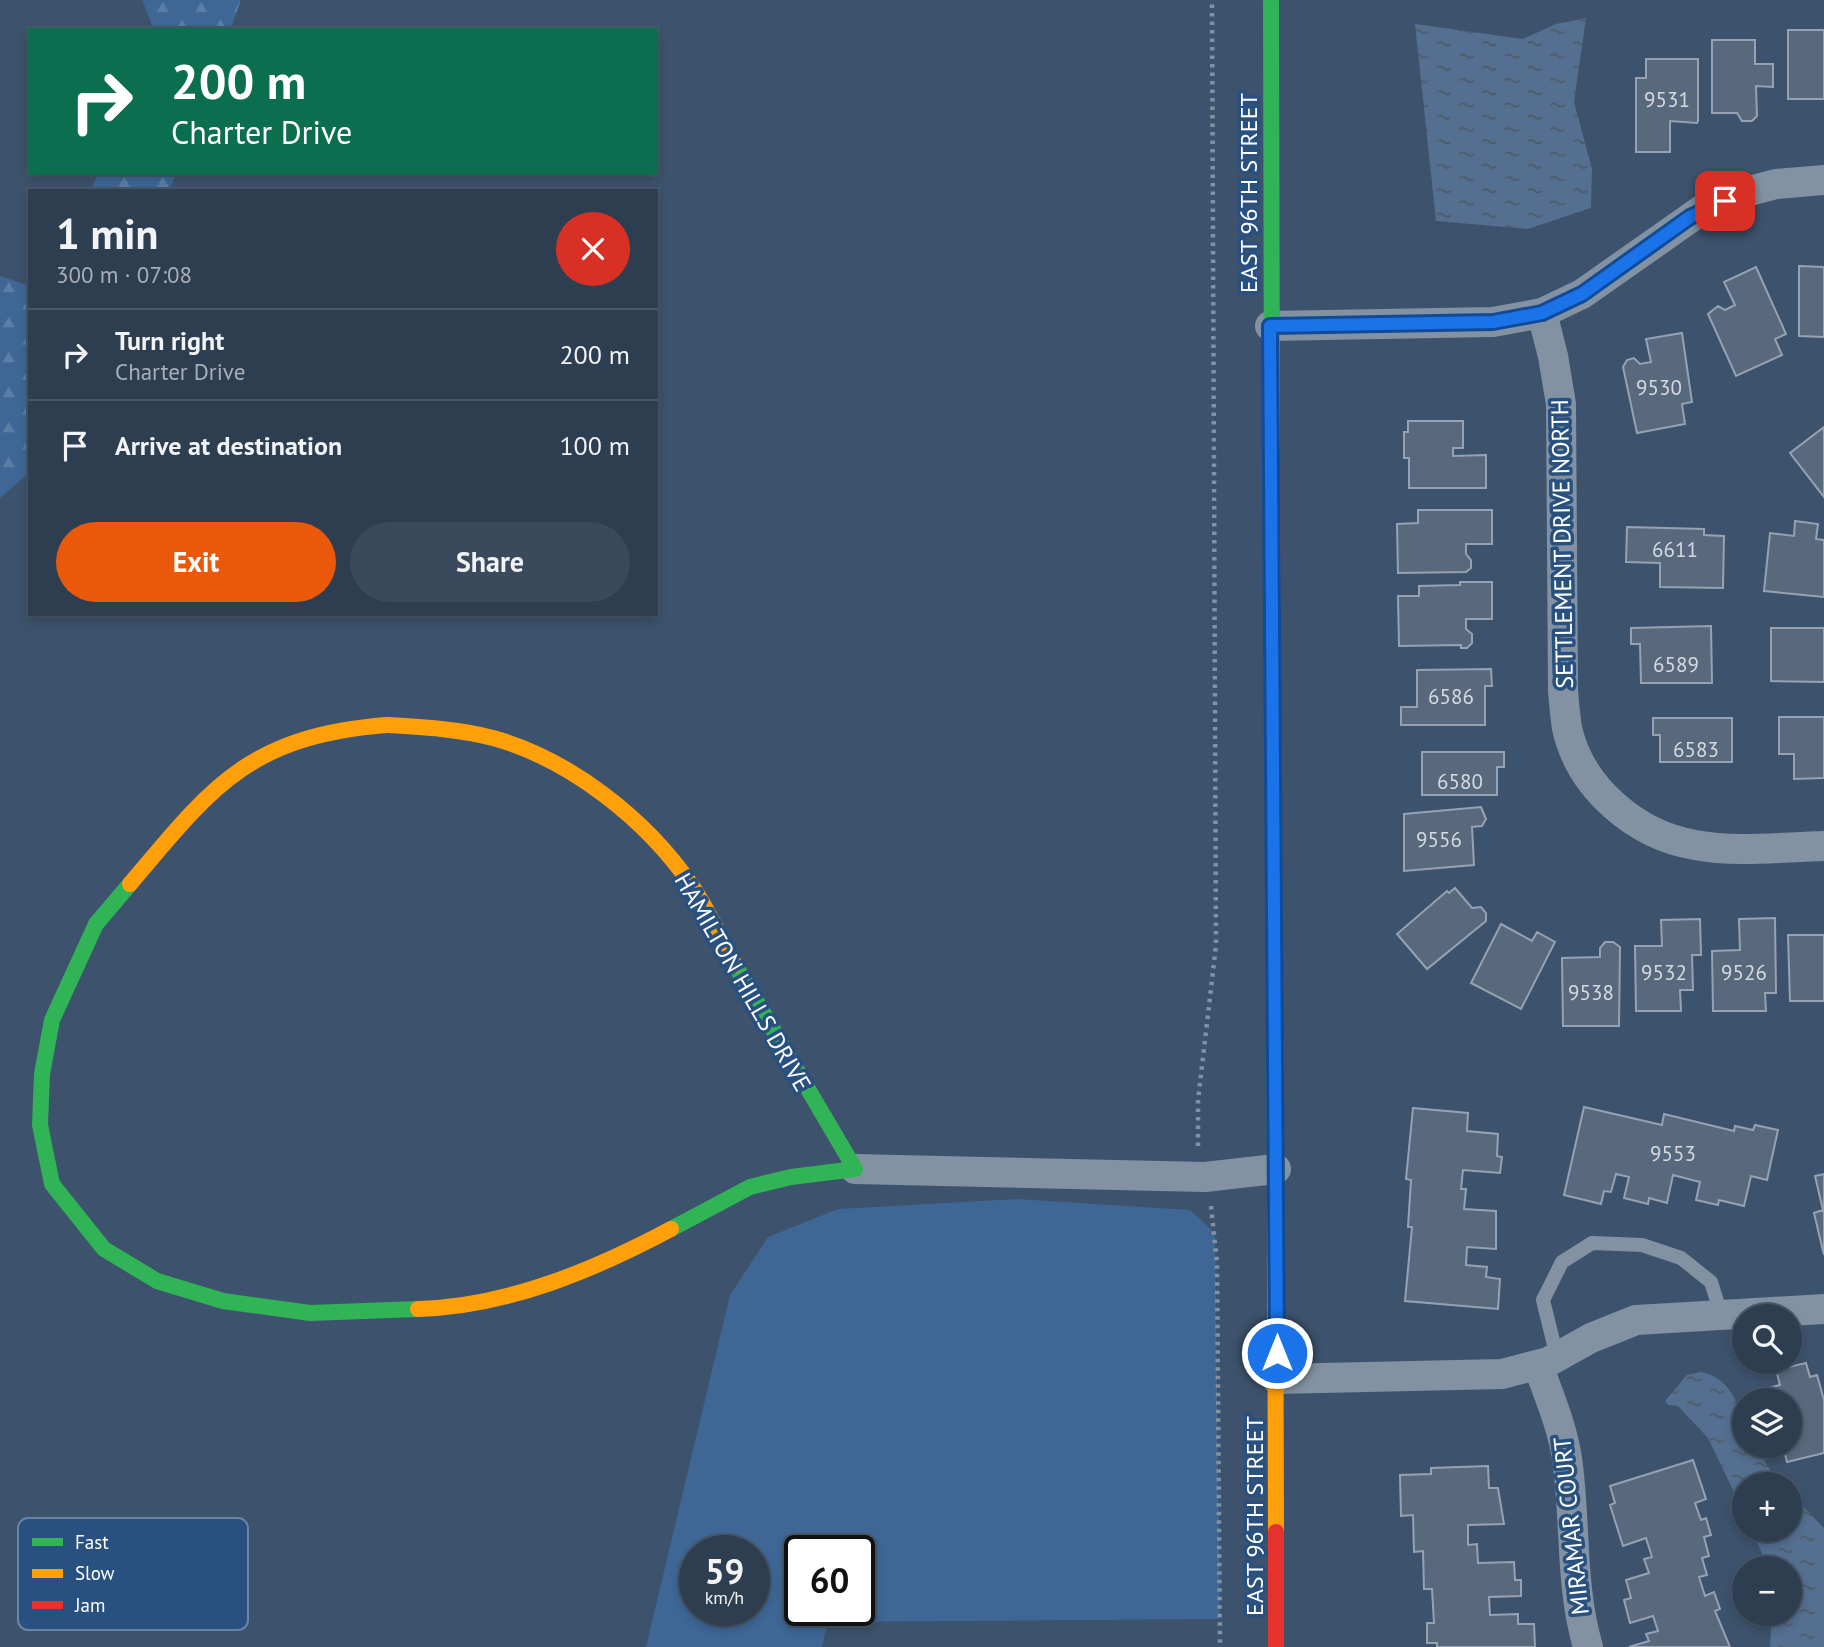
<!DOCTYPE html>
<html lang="en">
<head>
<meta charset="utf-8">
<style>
  :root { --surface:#2e3e51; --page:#3a495b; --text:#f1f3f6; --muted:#a7aeb7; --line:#495768; --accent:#ea580c }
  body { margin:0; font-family:"PT Sans",sans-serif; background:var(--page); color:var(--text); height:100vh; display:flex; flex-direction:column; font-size:26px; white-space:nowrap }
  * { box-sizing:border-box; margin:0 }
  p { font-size:23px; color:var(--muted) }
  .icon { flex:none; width:38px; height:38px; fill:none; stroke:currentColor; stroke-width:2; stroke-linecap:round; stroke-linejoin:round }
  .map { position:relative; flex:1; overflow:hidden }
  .drawer { position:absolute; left:28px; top:189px; width:630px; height:427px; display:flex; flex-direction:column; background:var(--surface); border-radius:0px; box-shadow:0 4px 10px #0003,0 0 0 2px var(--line) }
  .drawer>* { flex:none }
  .hud { position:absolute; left:28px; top:28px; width:630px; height:147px; border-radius:0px; box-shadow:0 4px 10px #0003,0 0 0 2px var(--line); background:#0b6e4f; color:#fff; overflow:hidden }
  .tools { position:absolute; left:1732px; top:1304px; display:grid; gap:14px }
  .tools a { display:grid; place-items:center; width:70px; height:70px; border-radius:50%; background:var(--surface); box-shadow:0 4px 10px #0003,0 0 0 2px var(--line); font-size:35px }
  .speed { position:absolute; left:679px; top:1535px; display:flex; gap:14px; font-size:35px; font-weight:700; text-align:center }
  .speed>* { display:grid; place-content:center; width:91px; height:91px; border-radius:50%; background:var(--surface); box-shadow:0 4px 10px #0003,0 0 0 2px var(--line); line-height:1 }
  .speed small { font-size:18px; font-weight:400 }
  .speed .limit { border:4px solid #111; border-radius:10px; background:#fff; color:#111 }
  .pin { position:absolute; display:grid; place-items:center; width:60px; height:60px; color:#fff; margin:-30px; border-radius:14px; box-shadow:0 4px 10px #0006 }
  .me { position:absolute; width:77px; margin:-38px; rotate:0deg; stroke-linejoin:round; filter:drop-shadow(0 0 5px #0008) }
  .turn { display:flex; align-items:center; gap:24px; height:147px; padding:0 28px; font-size:32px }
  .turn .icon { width:91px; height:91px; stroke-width:2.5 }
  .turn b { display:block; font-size:49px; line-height:60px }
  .round { display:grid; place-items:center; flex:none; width:74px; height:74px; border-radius:37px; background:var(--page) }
  .head { display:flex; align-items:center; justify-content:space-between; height:119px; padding:0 28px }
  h1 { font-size:42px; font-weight:700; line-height:52px }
  .cta { display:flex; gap:14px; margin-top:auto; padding:14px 28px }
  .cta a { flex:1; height:80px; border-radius:42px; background:var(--accent); color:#fff; font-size:28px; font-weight:700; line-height:80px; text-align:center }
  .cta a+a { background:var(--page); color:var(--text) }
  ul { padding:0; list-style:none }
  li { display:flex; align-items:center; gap:21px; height:91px; padding:0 28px; border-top:2px solid var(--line) }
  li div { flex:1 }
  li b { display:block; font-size:26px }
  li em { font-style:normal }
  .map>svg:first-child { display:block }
  .grass { fill:#3e6796; fill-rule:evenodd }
  .forest { fill:url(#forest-firs) }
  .water { fill:url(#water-ripples) }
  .building { fill:#58697e; stroke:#96a2b1; stroke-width:2 }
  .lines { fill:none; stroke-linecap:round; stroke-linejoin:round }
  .path { stroke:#8392a2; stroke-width:4.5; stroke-dasharray:3.5 5; stroke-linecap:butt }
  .lane { stroke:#8392a2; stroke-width:14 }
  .street { stroke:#8392a2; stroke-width:30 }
  .fast { stroke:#30b455; stroke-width:16 }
  .slow { stroke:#ff9f0a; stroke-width:16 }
  .jam { stroke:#e5322d; stroke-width:16 }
  .route-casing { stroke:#114b97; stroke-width:18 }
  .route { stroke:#1a73e8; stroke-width:12 }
  .labels { text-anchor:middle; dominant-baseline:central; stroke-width:7; stroke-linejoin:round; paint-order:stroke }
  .number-label { font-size:21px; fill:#d5dadf }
  .street-label { font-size:24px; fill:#fff; stroke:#295180 }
  .key { fill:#295180; stroke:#6985a6; stroke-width:2 }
  .key-label { font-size:19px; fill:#fff }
</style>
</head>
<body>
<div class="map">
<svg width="1824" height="1647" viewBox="0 0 1824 1647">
  <defs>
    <pattern id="forest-firs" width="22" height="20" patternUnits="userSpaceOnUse" patternTransform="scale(1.75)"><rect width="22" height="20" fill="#3e6796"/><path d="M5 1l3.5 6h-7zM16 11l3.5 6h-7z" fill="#5b7ea6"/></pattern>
    <pattern id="water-ripples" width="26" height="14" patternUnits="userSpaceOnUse" patternTransform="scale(1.75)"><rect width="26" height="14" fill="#546f90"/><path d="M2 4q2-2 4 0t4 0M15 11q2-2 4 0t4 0" fill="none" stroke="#4f5a67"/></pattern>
  </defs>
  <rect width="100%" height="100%" fill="#3d526c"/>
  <path class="grass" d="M1017,1199L1190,1210L1215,1233L1220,1619L828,1622L822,1647H646L730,1295L768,1237L838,1209ZM695,1550H754V1610H695ZM859,1550V1610H800V1550Z"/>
  <path class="forest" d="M142,0H241L230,30H154Z
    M99,173H176L169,191H90Z
    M0,276L30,286V472L0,498Z"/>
  <path class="water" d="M1586,18L1574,102L1592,169L1591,208L1528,229L1436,221L1415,24L1523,39L1556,24Z
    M1701,1372C1734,1378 1745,1416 1745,1446H1754L1780,1484H1745V1515L1708,1438L1678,1406L1668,1405L1665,1401L1687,1375Z
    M1790,1493L1824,1528V1647H1770L1772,1614H1790V1568H1768L1752,1530H1790Z"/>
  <path class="building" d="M1788,30H1824V99H1788Z
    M1712,40H1755V64H1773V87L1756,86L1757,116L1752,121H1742L1737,113H1712Z
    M1646,59H1698V121L1697,123L1670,121V152H1636V78H1646Z
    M1799,266L1824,267V337L1799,336Z
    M1756,267L1786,334L1775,339L1782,355L1736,376L1708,314L1718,306L1725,310L1735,305L1724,282Z
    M1682,333L1692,402L1682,404L1685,424L1637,433L1623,367L1627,360L1634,358L1640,364L1651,362L1646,339Z
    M1408,421H1463V448H1453V456L1486,455V488H1409V458H1404V432H1408Z
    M1824,427V497L1790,453Z
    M1418,510H1492V544H1466V554L1471,560V568L1466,572L1398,573L1397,524L1418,523Z
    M1795,521L1818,524L1816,539L1824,540V597L1764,591L1770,533L1794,536Z
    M1627,527L1704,529V535L1724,536L1723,588L1660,587V563L1626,562Z
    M1460,582H1492V619H1466V629L1472,634V643L1467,648H1461V645L1399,646L1398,596H1419V586L1460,585Z
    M1711,626L1712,683H1641L1640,644H1631V628Z
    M1771,628H1824V682L1771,681Z
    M1491,669L1492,686H1485V725H1401V707H1417V670Z
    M1779,717H1824V778L1794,779V754H1779Z
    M1653,718H1732V762H1660V735H1653Z
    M1422,752H1504V767H1497V795H1422Z
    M1481,807L1486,819L1482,826L1472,827L1474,865L1404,871V814Z
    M1455,888L1472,908L1481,907L1486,913V921L1427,969L1397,934L1447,891L1449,893Z
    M1775,918L1776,993H1765L1766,1011H1713L1712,951L1740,950L1739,919Z
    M1700,919L1701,955H1692L1693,990H1680L1681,1011H1636L1635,946H1662L1661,920Z
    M1501,924L1532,941L1537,932L1555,942L1521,1009L1471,983Z
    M1788,935H1824V1001H1790Z
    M1605,942H1613L1620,947L1619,1026H1563L1562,958L1600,957V948Z
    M1584,1107L1662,1125L1664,1114L1734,1131L1735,1126L1753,1130L1755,1125L1778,1130L1767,1180L1751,1176L1744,1206L1719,1200L1718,1205L1696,1200L1700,1182L1673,1175L1667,1203L1649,1198L1648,1204L1624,1198L1629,1177L1616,1174L1611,1192L1604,1191L1601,1204L1564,1195Z
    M1413,1108L1468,1113L1467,1131L1498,1134L1497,1156L1502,1157L1500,1173L1463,1170L1461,1189H1466L1464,1209L1496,1211V1249L1467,1247L1466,1265L1487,1267L1486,1277L1500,1279L1498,1309L1405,1301L1412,1227H1408L1411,1180L1406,1179Z
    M1824,1174V1255L1814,1213L1823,1210L1815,1176Z
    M1806,1363L1810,1377L1817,1375L1824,1400V1453L1787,1462L1783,1446H1790V1400H1771L1768,1388L1780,1385L1776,1370Z
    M1693,1460L1706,1499L1695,1503L1701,1520L1706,1518L1711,1535L1704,1537L1709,1556L1702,1558L1707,1575L1699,1577L1705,1596L1714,1592L1720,1609L1715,1611L1730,1647H1629L1649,1641L1646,1634L1658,1631L1653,1616L1630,1623L1624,1600L1631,1598L1626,1580L1649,1573L1644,1559L1652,1557L1646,1538L1623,1546L1610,1505L1615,1503L1610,1486Z
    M1488,1466L1489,1488H1498L1504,1524L1468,1525V1545L1477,1544L1478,1563L1514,1562L1515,1580H1521V1596L1489,1597L1490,1615L1518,1614V1624H1534L1535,1647H1437V1643H1427V1623H1434L1432,1589H1424L1423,1551L1414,1552L1413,1515L1401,1516L1400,1475L1431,1474V1468Z"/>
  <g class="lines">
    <path class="path" d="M1198,1146V1101L1216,945L1212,0
      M1211,1206L1217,1263L1220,1647"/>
    <path class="lane" d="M1557,1357L1543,1300L1562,1262L1592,1243L1642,1245L1681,1258L1711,1282L1721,1314"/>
    <path class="street" d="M1542,313L1553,356L1561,404L1563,690C1564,703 1565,716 1567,728C1580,788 1636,835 1695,845C1736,853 1782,847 1824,846
      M1270,326L1493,322L1542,313L1582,294L1703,209L1746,192L1776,184L1824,180
      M855,1169L1205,1177L1276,1169
      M1538,1365C1549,1396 1562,1426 1567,1458C1576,1521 1570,1586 1588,1647
      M1277,1379L1502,1374L1548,1362L1591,1338L1636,1320L1824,1309"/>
    <path class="fast" d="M1271,0L1272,452
      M1273,691L1275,1191
      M130,884L96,924L52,1020L42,1074L40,1125L52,1184L104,1249L157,1281L223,1301L310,1313L418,1309
      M671,1229L750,1187L791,1177L855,1169L735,965"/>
    <path class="slow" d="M387,725C422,727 459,729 493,738C570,759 647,820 692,886C709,911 721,939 735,965
      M130,884C213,785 250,736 387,725
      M1275,1191L1276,1532
      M418,1309C506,1307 594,1270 671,1229"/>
    <path class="jam" d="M1272,452L1273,691
      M1276,1532V1647"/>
  </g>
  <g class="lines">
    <defs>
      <path id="route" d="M1277,1353L1270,326L1493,322L1542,313L1582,294L1690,217L1725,201"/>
    </defs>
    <use href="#route" class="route-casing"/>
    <use href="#route" class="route"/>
  </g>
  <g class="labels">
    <g class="number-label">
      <text x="1667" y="99">9531</text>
      <text x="1659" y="387">9530</text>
      <text x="1675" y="549">6611</text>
      <text x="1676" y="664">6589</text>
      <text x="1451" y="696">6586</text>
      <text x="1696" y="749">6583</text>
      <text x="1460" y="781">6580</text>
      <text x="1439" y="839">9556</text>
      <text x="1664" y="972">9532</text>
      <text x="1744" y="972">9526</text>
      <text x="1591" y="992">9538</text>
      <text x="1673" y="1153">9553</text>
    </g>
    <g class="street-label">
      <text transform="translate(1248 193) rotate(-90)">EAST 96TH STREET</text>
      <text transform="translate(1562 544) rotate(-91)">SETTLEMENT DRIVE NORTH</text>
      <text transform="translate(743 982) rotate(60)">HAMILTON HILLS DRIVE</text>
      <text transform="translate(1254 1516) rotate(-90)">EAST 96TH STREET</text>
      <text transform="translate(1571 1526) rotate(-96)">MIRAMAR COURT</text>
    </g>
  </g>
  <rect x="18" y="1518" width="230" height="112" rx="10" class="key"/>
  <rect x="32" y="1538" width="31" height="8" fill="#30b455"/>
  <rect x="32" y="1569" width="31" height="9" fill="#ff9f0a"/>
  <rect x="32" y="1601" width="31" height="8" fill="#e5322d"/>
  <g class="key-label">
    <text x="75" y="1549">Fast</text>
    <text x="75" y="1580">Slow</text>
    <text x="75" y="1612">Jam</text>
  </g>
</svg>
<div class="tools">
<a><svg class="icon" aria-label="search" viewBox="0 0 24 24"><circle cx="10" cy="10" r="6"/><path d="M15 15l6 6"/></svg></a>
<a><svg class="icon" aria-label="layers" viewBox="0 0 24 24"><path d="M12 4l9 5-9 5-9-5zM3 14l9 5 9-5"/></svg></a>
<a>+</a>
<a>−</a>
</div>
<div class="speed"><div>59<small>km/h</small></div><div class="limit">60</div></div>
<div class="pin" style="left:1725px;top:201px;background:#d93025"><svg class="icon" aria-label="arrive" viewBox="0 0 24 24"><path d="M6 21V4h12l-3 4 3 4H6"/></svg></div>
<svg class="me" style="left:1277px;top:1353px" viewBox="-20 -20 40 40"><circle r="17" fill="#1a73e8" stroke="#fff" stroke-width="3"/><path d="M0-11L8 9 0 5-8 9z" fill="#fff"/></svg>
<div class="hud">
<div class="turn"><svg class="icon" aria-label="right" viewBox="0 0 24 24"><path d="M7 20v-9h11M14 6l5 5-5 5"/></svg><div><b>200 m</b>Charter Drive</div></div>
</div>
<section class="drawer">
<div class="head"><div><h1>1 min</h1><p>300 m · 07:08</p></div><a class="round" style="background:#d93025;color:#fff"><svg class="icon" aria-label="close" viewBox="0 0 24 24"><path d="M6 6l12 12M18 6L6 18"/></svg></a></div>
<ul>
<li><svg class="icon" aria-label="right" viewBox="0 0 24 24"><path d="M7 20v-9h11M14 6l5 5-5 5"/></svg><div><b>Turn right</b><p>Charter Drive</p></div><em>200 m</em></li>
<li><svg class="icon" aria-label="arrive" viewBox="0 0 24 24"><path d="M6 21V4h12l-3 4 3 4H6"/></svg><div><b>Arrive at destination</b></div><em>100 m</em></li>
</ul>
<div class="cta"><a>Exit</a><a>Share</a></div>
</section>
</div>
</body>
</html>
